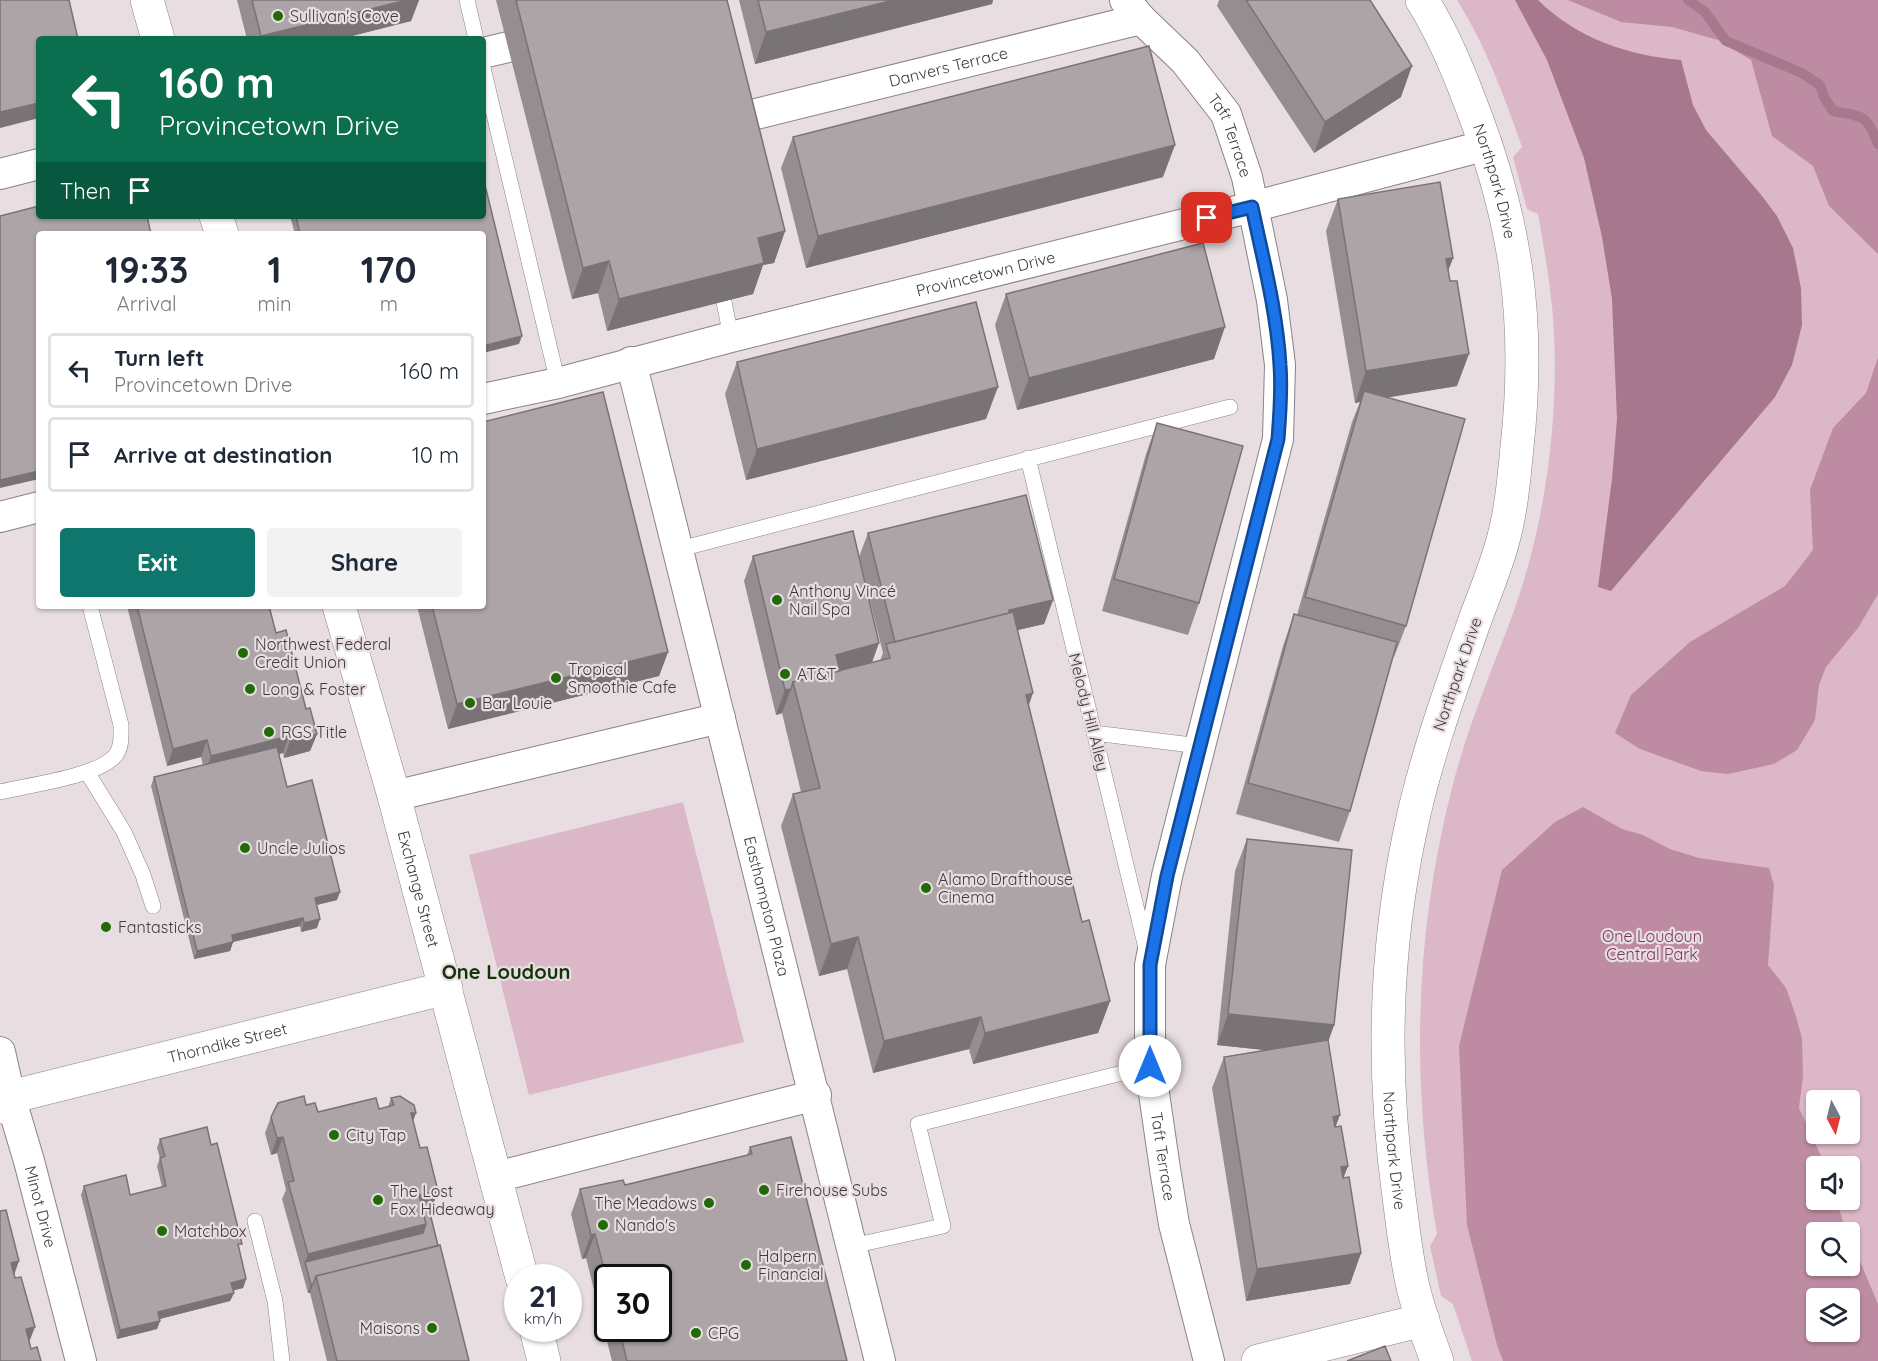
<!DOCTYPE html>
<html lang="en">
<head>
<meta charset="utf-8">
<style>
  :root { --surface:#fff; --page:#f2f2f3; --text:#1f2937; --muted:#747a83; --line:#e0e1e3; --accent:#0f766e }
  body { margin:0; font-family:Quicksand,sans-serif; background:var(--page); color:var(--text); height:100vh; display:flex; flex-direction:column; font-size:22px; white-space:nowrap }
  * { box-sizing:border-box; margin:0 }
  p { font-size:20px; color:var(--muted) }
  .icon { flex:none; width:33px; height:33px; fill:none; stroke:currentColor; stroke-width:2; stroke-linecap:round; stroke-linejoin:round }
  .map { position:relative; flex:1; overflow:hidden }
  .drawer { position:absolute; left:36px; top:231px; width:450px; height:378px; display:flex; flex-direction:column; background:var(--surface); border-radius:6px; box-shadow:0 2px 4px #0004 }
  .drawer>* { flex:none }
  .hud { position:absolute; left:36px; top:36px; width:450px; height:183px; border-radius:6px; box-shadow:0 2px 4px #0004; background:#0b6e4f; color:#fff; overflow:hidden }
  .needle { width:39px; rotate:173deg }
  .controls { position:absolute; left:1806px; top:1090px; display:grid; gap:12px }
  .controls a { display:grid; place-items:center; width:54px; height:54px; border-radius:6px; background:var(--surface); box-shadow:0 2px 4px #0004; font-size:30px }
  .speed { position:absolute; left:504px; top:1264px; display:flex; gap:12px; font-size:30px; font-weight:700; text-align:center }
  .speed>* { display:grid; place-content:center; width:78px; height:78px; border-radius:50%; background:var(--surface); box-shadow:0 2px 4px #0004; line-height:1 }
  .speed small { font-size:15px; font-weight:400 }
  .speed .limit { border:3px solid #111; border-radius:9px; background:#fff; color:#111 }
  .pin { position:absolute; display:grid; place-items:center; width:51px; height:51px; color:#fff; margin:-26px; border-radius:12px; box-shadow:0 3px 9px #0006 }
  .me { position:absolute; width:66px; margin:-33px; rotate:0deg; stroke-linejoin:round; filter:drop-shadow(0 0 4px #0008) }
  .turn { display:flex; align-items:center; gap:21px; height:126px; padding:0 24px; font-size:27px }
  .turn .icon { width:78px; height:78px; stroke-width:2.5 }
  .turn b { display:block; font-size:42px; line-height:51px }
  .then { display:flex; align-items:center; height:57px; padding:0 24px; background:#0003; gap:12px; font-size:22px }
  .eta { display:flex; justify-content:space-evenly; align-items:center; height:102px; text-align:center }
  .eta b { font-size:36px; font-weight:700; line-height:42px }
  .action { display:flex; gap:12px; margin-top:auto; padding:12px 24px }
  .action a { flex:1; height:69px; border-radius:6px; background:var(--accent); color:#fff; font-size:24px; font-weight:700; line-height:69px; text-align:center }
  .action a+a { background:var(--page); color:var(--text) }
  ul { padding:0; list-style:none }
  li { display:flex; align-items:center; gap:18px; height:75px; margin:0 12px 9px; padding:0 12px; border:3px solid var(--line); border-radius:6px }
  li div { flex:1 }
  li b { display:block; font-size:22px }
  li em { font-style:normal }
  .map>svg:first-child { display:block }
  .green { fill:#dcb7c7; fill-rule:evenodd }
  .forest { fill:#bd8ca2; fill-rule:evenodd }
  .water { fill:#a7778d }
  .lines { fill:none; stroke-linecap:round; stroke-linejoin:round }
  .stream { stroke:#a7778d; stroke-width:10 }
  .lane-casing { stroke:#8b8286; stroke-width:16 }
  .street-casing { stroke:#8b8286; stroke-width:32 }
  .secondary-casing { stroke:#8b8286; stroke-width:34 }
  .lane { stroke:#fff; stroke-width:15 }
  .street { stroke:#fff; stroke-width:30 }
  .secondary { stroke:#fff; stroke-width:33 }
  .wall { fill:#958d90; fill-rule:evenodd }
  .shaded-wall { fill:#797376 }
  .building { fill:#ada4a8; stroke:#797376; stroke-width:1.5 }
  .route-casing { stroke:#114b97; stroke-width:15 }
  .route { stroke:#1a73e8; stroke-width:10 }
  .poi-dot { fill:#206b08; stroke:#e8dee2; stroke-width:2 }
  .labels { text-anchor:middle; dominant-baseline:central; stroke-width:4.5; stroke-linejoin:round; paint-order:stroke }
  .poi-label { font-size:16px; fill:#3e3a3c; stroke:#e8dee2; text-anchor:start }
  .street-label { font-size:16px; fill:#3e3a3c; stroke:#e8dee2 }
  .park-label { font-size:16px; fill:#773858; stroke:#e8dee2 }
  .quarter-label { font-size:20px; font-weight:bold; fill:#113409; stroke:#e8dee2 }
</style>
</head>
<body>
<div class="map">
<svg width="1878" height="1361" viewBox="0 0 1878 1361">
  <rect width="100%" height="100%" fill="#e8dee2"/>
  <path class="green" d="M1457,0H1878V1361H1472L1453,1304L1441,1296L1430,1246L1437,1234C1411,1084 1414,936 1452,788C1467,728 1491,673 1512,616C1546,524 1560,415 1553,317C1550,282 1544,248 1538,214L1527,209L1513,157L1522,147C1504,96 1486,46 1457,0ZM1816,1101H1850V1134H1816ZM1816,1167H1850V1200H1816ZM1816,1233H1850V1266H1816ZM1816,1299H1850V1332H1816Z
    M683,802L744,1042L529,1095L469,855Z"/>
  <path class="forest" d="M1568,0H1878V254L1829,206L1813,166L1772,136L1751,60L1718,40L1672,27L1621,22Z
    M1878,357V594L1858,628L1826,667L1819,685L1815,720L1797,750L1774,764L1728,774L1701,771L1640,749L1615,733L1631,695L1690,642L1785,586L1813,550L1810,490L1833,428L1866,393Z
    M1583,807L1622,829L1643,835L1670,849L1699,858L1769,868L1774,885L1768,965L1786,988L1795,1013L1802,1038L1803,1076L1799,1108L1826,1167H1816V1200H1836L1847,1233H1816V1266H1850V1238L1878,1304V1361H1503L1497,1345L1467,1225L1459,1046L1502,870L1555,822ZM1816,1299H1850V1332H1816Z"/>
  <path class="water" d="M1515,0H1538C1576,38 1629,56 1681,60L1693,105L1706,130L1762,196L1777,216L1793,248L1801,288L1802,325L1792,365L1775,397L1611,591L1598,587L1612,479L1617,419L1612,299L1602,237L1584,158L1547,60Z"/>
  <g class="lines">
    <path class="stream" d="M1688,0L1705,12L1726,41L1802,73L1820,85L1824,97L1833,111C1863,117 1866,113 1878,144"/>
    <defs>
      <path id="lane" d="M467,0L476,39
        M483,68L558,383
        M724,302L731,337
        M1028,458L1146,948
        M676,550L1230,407
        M1094,733L1200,746
        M87,772L124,832L143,875L153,906
        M0,792C28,785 96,777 115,756C122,748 121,736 121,725L90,606
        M255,1221L275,1301L282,1361
        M852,1246L943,1226L918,1124L1150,1066"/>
      <g id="street">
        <path id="s1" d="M1125,0L1141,19L1185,61L1226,114L1247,177L1272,300L1280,365L1278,439L1167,876L1150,965V1066L1165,1169L1174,1224L1209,1361"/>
        <path d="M483,53L508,47"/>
        <path id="s2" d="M756,114L1141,19"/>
        <path d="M0,174L39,164"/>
        <path id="s3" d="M631,362C713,696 799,1028 880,1361"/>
        <path id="s4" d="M483,399L558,383L731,337L1252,207L1487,145"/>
        <path d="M0,517L39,507"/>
        <path d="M394,796L720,718"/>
        <path id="s5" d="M0,1052L10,1097L29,1161L81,1361"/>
        <path d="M496,1177L816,1095"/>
      </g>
      <g id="secondary">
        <path d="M147,0L158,39"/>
        <path id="s6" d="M1422,0C1442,32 1457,67 1470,102C1516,219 1531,321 1517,447C1514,479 1511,513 1502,544C1495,569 1485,593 1476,617C1451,688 1425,759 1410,832C1384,955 1382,1073 1399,1197C1403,1227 1406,1257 1413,1287C1419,1312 1428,1337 1437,1361"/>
        <path d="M216,216L222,234"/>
        <path id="s7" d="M339,606L394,796L522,1278"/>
        <path id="s8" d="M0,1107L10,1097L446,988"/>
        <path d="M536,1329L544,1361"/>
        <path d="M1258,1361L1423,1320"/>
      </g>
    </defs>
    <use href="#lane" class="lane-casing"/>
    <use href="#street" class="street-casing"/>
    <use href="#secondary" class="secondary-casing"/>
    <use href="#lane" class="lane"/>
    <use href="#street" class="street"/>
    <use href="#secondary" class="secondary"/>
  </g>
  <path class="wall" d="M237,0H419L411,21L340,39H247Z
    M496,0H727L785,231L774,263L763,265L753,294L607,331L598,293L572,299Z
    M739,0H993L992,4L755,64Z
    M1219,0H1370L1401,97L1314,153L1217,6Z
    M793,137L1163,177L806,268L781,168Z
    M1338,199L1453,258L1448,271L1457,386L1388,397L1406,626L1394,657H1393L1350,811L1339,842L1236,814L1283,646L1294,614L1297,615L1352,422L1360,402L1355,403L1326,231Z
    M290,216H483L519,344L483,234H295Z
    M1006,294L1214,359L1017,410L995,325Z
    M737,362L986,419L746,480L725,394Z
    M1157,423L1199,603L1188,635L1102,611L1146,454Z
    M868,533L1053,600L1044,624L1017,630L1029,706L1082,922L1110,1001L1098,1033L973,1064L969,1049L873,1073L847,969L819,976L781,826L793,794L801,792L782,713L776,715L744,581L753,556L872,663L880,661L883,653L859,557Z
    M127,606H269L276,633L317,734L310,751L284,758L283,753L279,754L287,787L337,900L317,905V928L301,932L300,926L233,942L230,951L194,959L151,786L154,777L203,765L201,757L167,766Z
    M417,606H483L668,652L659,676L448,729Z
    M1247,839L1334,1025L1328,1042L1335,1127L1348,1166L1343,1178L1361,1253L1350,1284L1246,1301L1212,1088L1224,1057L1264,1050L1217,1045L1235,871Z
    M391,1098L413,1121L432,1208L429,1209L469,1361H327L310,1293H308L282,1199L286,1190L277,1153L271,1155L265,1133L271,1117L306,1105L318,1112L379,1109L388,1107Z
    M160,1139L239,1251L246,1279L243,1288L233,1290L234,1293L230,1301L160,1319V1321L157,1329L117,1339L81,1195L84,1186L130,1195L162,1187L157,1166L160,1158L157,1148Z
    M750,1147L847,1361H612L586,1258L582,1259L571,1214L580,1189L625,1185L747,1155ZM608,1278L658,1329H608Z"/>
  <path class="shaded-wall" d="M407,0H419L411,21L340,39H260L261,36Z
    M894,0H993L992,4L755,64L766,32Z
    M1412,66L1401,97L1314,153L1325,122Z
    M39,103V118L0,128V112Z
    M1175,145L1163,177L806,268L818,236Z
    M785,231L774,263L763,265L753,294L607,331L619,299L758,238Z
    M1453,258L1441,289L1446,259Z
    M609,261L598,293L572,299L583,268Z
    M1225,327L1214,359L1017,410L1029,378Z
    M522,336L519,344L483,353V346Z
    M1469,354L1457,386L1361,402L1364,391L1360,402L1355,403L1366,371Z
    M998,387L986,419L746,480L757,449Z
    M39,471V479L0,488V480Z
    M1053,600L1044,624L1005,633L1009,610Z
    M879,643L870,668L828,680L836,655Z
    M668,652L659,676L448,729L457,704Z
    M791,689L782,713L776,715L785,690Z
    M1033,693L1022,725L1026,695Z
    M317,734L310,751L284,758L290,741Z
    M289,736L283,753L205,773L211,756Z
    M207,740L201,757L167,766L173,749Z
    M340,892L337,900L312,906L315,898Z
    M303,918L300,926L233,942L230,951L194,959L197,951L232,935Z
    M320,919L317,928L301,932L304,923Z
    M858,937L847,969L819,976L831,944Z
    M1110,1001L1098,1033L973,1064L985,1033Z
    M1228,1014L1334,1025L1323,1056L1217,1045Z
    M981,1017L969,1049L873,1073L884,1041Z
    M411,1113H416L410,1130Z
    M1340,1115L1328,1147L1333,1117Z
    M283,1137L277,1153L271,1155L277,1138Z
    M1348,1166L1336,1197L1341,1167Z
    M438,1191L432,1208L418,1211L419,1195Z
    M426,1224L420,1241L305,1262L308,1254Z
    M595,1234L586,1258L582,1259L591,1235Z
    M1361,1253L1350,1284L1246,1301L1257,1269Z
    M19,1261L8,1292L11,1263Z
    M246,1279L243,1288L228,1292L231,1283Z
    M313,1284L310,1293H308L311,1285Z
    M234,1293L230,1301L155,1320L158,1312Z
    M160,1321L157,1329L117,1339L120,1330Z
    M35,1327L23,1358L26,1329Z"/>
  <path class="building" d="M0,0H69L78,39H39V103L0,112Z
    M252,0H407L261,36Z
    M516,0H727L785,231L758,238L764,263L619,299L609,261L583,268Z
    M758,0H894L766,32Z
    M1246,0H1370L1412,66L1325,122Z
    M1149,46L1175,145L818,236L793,137Z
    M483,177L522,336L483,346V234H300L296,216H483Z
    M1440,182L1453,258L1446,259L1450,281H1457L1469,354L1366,371L1338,199Z
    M39,206V216H147L151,234H39V471L0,480V216Z
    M1203,243L1225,327L1029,378L1006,294Z
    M976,302L998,387L757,449L737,362Z
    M1364,391L1465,419L1406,626L1305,597Z
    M603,392L668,652L457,704L432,606H483V422Z
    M1157,423L1243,446L1199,603L1114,579Z
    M1026,495L1053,600L1009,610V613L895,642L868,533Z
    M853,531L879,643L836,655L840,671L793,682L791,689L785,690L753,556Z
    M137,606H269L276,633L286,630L306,709L310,708L317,734L290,741L289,736L211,756L207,740L173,749Z
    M1013,612L1033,693L1026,695L1082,922L1089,920L1110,1001L985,1033L981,1017L884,1041L858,937L831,944L793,794L820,788L793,682L890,658L886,644Z
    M1294,614L1397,642L1350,811L1248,783Z
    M277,747L287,787L312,780L340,892L315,898L320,919L304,923L303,918L232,935L233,942L197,951L154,777Z
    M1247,839L1352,850L1334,1025L1228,1014Z
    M1328,1040L1340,1115L1333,1117L1335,1127L1341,1126L1348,1166L1341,1167L1343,1178L1349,1177L1361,1253L1257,1269L1224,1057Z
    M304,1096L306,1105L315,1103L318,1112L376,1098L379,1109L394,1105L391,1098L400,1096L414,1105L416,1113H411L420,1148L427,1147L438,1191L419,1195L426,1224L308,1254L288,1182L294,1181L283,1137L277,1138L271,1117L278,1103Z
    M207,1127L211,1145L217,1143L242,1244H238L246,1279L231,1283L234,1293L158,1312L160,1321L120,1330L84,1186L126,1175L130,1195L166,1186L160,1158L165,1156L160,1139Z
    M791,1137L847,1361H627L619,1329H658V1278H608V1284L595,1234L591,1235L580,1189L623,1180L625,1185L752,1154L750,1147Z
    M427,1201L438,1246L316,1276L313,1284L311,1285L305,1262L423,1233L426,1224L421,1202Z
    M6,1210L19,1261L11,1263L15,1278L21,1277L35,1327L26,1329L31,1349L37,1347L41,1361H0V1211Z
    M440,1245L469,1361H337L316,1276Z
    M1385,1346L1391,1361H1347Z"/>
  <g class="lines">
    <defs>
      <path id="route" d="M1150,1066V965L1167,876L1278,439C1280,414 1282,390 1280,365C1277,312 1263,259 1252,207L1207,218"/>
    </defs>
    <use href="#route" class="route-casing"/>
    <use href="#route" class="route"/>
  </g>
  <g class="poi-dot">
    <circle cx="278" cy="16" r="6"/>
    <circle cx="777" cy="600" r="6"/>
    <circle cx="243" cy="653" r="6"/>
    <circle cx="785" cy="674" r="6"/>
    <circle cx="556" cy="678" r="6"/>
    <circle cx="250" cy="689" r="6"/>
    <circle cx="470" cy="703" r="6"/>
    <circle cx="269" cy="732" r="6"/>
    <circle cx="245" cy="848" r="6"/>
    <circle cx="926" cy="888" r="6"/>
    <circle cx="106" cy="927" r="6"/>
    <circle cx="334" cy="1135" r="6"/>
    <circle cx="764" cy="1190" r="6"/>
    <circle cx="378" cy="1200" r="6"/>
    <circle cx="709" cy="1203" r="6"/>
    <circle cx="603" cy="1225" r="6"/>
    <circle cx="162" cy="1231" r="6"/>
    <circle cx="746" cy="1265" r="6"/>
    <circle cx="432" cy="1328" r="6"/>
    <circle cx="696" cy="1333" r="6"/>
  </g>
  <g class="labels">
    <g class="poi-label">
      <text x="290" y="16">Sullivan's Cove</text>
      <text x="789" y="591">Anthony Vincé<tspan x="789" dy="18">Nail Spa</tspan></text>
      <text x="255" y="644">Northwest Federal<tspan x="255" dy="18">Credit Union</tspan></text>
      <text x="568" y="669">Tropical<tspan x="568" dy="18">Smoothie Cafe</tspan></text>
      <text x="797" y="674">AT&amp;T</text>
      <text x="262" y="689">Long &amp; Foster</text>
      <text x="482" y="703">Bar Louie</text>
      <text x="281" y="732">RGS Title</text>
      <text x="257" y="848">Uncle Julios</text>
      <text x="938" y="879">Alamo Drafthouse<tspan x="938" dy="18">Cinema</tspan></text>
      <text x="118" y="927">Fantasticks</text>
      <text x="346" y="1135">City Tap</text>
      <text x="776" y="1190">Firehouse Subs</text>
      <text x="390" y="1191">The Lost<tspan x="390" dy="18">Fox Hideaway</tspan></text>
      <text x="697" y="1203" text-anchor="end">The Meadows</text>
      <text x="615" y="1225">Nando's</text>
      <text x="174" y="1231">Matchbox</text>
      <text x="758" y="1256">Halpern<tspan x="758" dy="18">Financial</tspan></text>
      <text x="420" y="1328" text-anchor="end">Maisons</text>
      <text x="708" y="1333">CPG</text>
    </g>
    <g class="street-label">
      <text stroke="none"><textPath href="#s2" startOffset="198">Danvers Terrace</textPath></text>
      <text stroke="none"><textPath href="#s1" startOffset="174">Taft Terrace</textPath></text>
      <text stroke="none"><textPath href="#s6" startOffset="196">Northpark Drive</textPath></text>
      <text stroke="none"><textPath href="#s4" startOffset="518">Provincetown Drive</textPath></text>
      <text transform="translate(1457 674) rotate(-71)">Northpark Drive</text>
      <text transform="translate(1089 712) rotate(76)">Melody Hill Alley</text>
      <text stroke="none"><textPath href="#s7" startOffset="294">Exchange Street</textPath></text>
      <text stroke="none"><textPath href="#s3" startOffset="561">Easthampton Plaza</textPath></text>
      <text stroke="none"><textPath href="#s8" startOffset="238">Thorndike Street</textPath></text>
      <text stroke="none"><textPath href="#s6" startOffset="1186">Northpark Drive</textPath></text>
      <text stroke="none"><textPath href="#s1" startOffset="1218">Taft Terrace</textPath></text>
      <text stroke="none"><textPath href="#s5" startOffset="160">Minot Drive</textPath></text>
    </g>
    <g class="park-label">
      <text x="1652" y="936">One Loudoun<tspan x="1652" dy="18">Central Park</tspan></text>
    </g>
    <g class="quarter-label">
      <text x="506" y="971">One Loudoun</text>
    </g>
  </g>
</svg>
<div class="controls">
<a><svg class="needle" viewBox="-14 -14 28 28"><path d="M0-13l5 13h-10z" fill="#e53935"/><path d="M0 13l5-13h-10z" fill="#747a83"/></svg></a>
<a><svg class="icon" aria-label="sound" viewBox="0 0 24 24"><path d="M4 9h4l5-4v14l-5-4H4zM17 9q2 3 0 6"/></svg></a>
<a><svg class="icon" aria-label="search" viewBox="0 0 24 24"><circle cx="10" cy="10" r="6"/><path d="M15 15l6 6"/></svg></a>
<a><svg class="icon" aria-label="layers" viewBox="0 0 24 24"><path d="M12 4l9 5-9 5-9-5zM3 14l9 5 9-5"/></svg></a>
</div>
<div class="speed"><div>21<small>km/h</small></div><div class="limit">30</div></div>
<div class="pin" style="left:1207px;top:218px;background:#d93025"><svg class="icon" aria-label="arrive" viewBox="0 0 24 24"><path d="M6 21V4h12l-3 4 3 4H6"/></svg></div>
<svg class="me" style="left:1150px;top:1066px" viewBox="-20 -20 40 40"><circle r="19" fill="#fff"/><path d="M0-13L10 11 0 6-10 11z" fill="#1a73e8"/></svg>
<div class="hud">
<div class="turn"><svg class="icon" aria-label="left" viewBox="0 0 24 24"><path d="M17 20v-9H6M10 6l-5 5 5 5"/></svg><div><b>160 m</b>Provincetown Drive</div></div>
<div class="then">Then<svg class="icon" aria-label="arrive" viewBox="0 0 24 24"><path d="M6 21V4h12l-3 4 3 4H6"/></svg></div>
</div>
<section class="drawer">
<div class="eta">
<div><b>19:33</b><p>Arrival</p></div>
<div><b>1</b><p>min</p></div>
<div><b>170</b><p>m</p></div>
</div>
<ul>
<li><svg class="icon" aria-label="left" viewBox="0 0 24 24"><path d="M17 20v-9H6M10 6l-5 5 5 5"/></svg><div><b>Turn left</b><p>Provincetown Drive</p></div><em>160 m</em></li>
<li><svg class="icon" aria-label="arrive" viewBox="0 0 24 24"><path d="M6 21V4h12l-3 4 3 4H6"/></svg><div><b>Arrive at destination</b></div><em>10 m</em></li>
</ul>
<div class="action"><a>Exit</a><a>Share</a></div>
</section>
</div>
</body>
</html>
